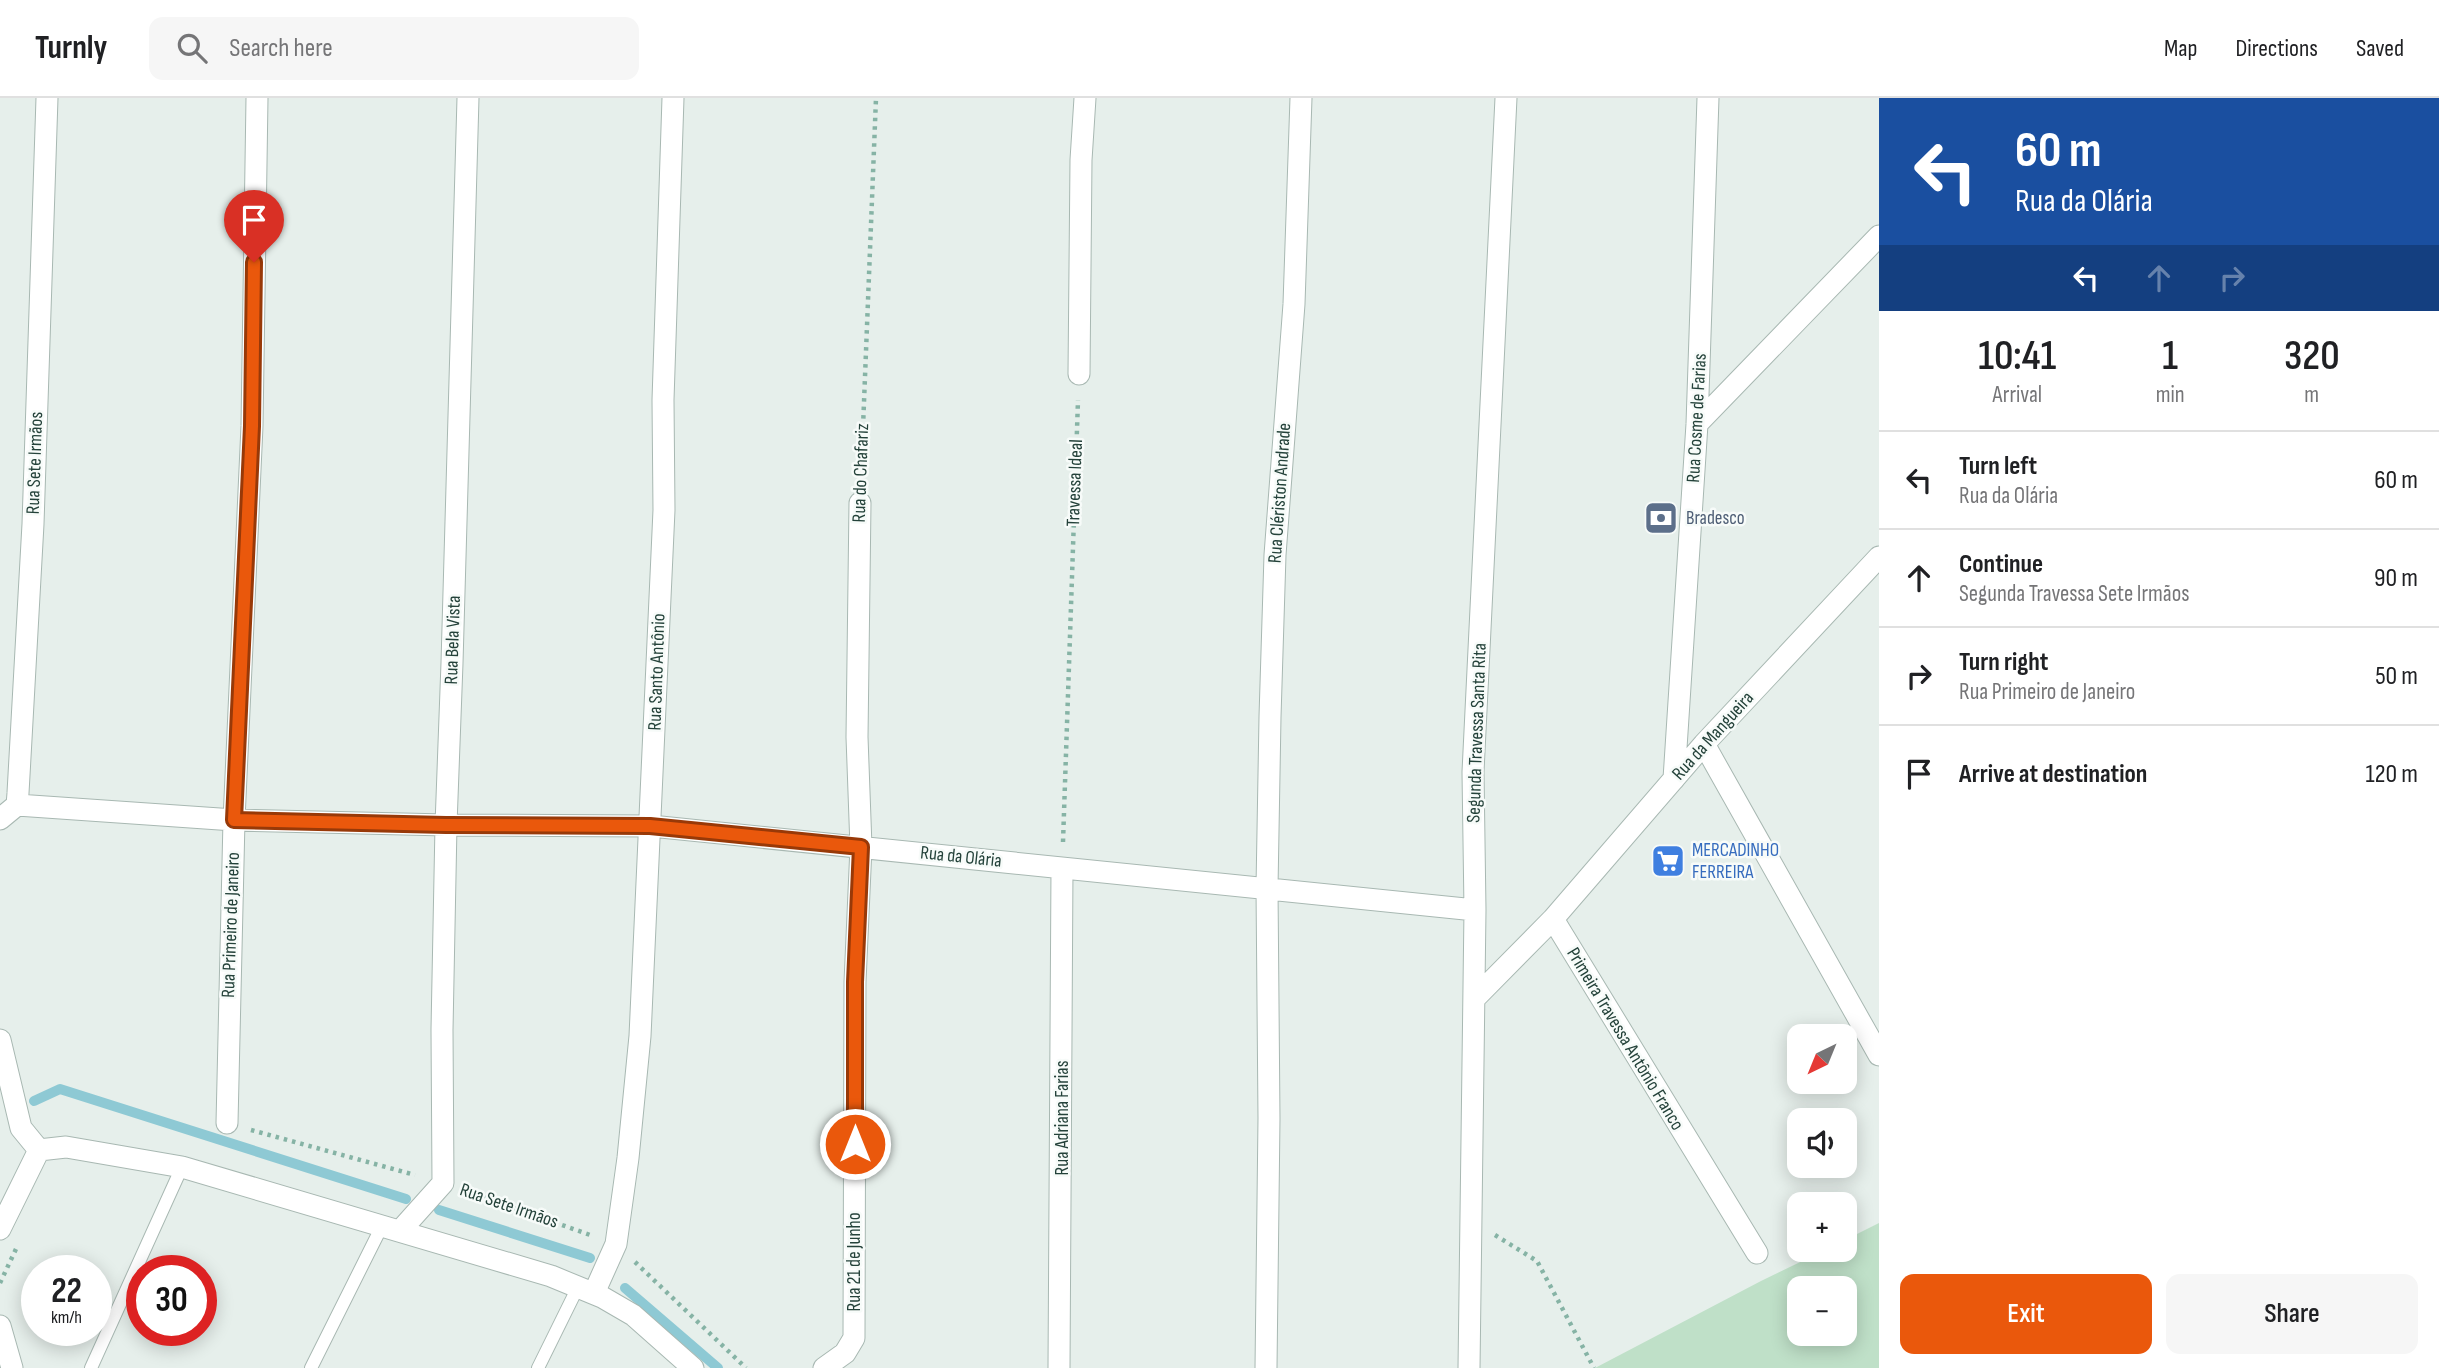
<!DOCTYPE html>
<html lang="en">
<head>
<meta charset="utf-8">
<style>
  :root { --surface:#fff; --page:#f6f6f6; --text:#202124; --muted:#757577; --line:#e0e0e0; --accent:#ea580c }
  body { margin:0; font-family:"Sofia Sans Condensed",sans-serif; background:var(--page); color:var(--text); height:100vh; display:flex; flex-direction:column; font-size:26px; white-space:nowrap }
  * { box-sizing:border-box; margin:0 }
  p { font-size:23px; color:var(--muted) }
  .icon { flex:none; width:38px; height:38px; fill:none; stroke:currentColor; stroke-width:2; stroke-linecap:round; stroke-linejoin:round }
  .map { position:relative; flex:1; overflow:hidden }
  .side { display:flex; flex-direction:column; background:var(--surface); width:560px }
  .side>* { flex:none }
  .banner { background:#1a4fa0; color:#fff; overflow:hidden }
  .needle { width:46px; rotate:223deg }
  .tools { position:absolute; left:1787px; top:926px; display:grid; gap:14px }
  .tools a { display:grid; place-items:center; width:70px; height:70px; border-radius:14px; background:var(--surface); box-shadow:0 4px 18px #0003; font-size:35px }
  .speed { position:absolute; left:21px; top:1157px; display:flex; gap:14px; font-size:35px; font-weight:700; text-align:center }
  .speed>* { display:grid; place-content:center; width:91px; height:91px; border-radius:50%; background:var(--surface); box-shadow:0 4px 18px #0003; line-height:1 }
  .speed small { font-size:18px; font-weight:400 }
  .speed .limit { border:10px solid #d22; background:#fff; color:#111 }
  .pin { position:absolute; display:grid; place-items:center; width:60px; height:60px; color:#fff; margin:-72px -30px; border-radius:50% 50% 50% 0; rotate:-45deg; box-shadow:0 0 7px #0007 }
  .pin .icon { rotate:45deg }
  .me { position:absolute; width:77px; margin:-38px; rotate:0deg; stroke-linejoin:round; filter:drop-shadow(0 0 5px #0008) }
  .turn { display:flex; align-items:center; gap:24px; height:147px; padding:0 21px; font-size:32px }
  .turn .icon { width:91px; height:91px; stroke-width:2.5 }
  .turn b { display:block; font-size:49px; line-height:60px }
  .lanes { display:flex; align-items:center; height:66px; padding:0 21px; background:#0003; justify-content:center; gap:35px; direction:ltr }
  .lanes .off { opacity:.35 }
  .eta { display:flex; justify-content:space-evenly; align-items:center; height:119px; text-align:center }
  .eta b { font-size:42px; font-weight:600; line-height:49px }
  .cta { display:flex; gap:14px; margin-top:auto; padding:14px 21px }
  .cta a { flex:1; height:80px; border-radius:14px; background:var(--accent); color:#fff; font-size:28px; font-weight:600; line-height:80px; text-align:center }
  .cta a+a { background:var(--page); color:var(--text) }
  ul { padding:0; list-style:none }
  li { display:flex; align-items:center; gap:21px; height:98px; padding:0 21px; border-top:2px solid var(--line) }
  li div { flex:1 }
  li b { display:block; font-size:26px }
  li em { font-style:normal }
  header { display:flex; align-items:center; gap:42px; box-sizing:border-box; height:98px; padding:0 35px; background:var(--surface); border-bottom:2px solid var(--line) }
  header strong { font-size:33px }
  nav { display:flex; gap:38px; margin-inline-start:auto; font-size:24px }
  .search { width:490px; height:63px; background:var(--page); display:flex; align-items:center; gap:18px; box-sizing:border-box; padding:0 24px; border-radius:14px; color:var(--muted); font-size:26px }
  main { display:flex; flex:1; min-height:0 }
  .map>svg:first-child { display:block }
  .green { fill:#bfe0c8; fill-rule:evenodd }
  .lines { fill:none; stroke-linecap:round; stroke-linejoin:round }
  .stream { stroke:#8ec9d4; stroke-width:10 }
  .lane-casing { stroke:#a8b8b2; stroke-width:14 }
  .street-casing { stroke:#a8b8b2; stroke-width:23 }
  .path { stroke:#86b3a5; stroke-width:4.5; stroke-dasharray:3.5 5; stroke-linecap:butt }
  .lane { stroke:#fff; stroke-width:12 }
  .street { stroke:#fff; stroke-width:21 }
  .route-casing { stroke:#983908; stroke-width:18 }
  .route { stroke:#ea580c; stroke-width:12 }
  .labels { text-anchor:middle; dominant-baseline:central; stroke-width:5; stroke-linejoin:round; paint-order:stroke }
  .street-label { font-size:19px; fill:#24423a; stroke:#f7fbf9 }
  .service-label { font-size:19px; fill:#4e5e75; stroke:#f7fbf9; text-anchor:start }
  .shop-label { font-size:19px; fill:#366cbe; stroke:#f7fbf9; text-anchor:start }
</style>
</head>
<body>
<header>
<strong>Turnly</strong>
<div class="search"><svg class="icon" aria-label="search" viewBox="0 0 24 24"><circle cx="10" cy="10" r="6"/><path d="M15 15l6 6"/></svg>Search here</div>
<nav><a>Map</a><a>Directions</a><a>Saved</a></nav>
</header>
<main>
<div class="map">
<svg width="1879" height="1270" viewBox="0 0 1879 1270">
  <rect width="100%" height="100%" fill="#e6efeb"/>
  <path class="green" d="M1879,1125V1270H1595L1761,1183L1825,1152H1844L1845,1142ZM1799,1190H1844V1236H1799Z"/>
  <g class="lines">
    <path class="stream" d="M34,1003L60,991L406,1101
      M439,1112L590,1160
      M625,1190L718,1270"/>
    <defs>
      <path id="lane" d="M91,1270L182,1069
        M311,1270L382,1128
        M538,1270L578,1189"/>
      <path id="street" d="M1079,276L1081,62L1085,0
        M1697,326L1879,138
        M1704,646L1879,957
        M1674,681L1697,326L1708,0
        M17,707L234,722L446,727L651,728L1475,812
        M0,721L17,707L18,695L33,426L47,0
        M1553,821L1704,646L1879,459
        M1474,901L1553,821L1757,1155
        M0,942L21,1030L39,1052
        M227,1025L234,722L252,328L257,0
        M39,1052L66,1049L182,1069L551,1178L602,1199L633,1217L693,1270
        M0,1131L39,1052
        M400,1133L443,1085L442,932L446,727L452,565L468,0
        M594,1195L616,1146L628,1060L640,938L664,412L663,302L673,0
        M0,1228L12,1270
        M824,1270L845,1255L854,1240L855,884L861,749L857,639L860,405
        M1059,1270L1062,770
        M1266,1270L1269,1020L1267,790L1270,619L1275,457L1294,206L1301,0
        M1469,1270L1475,812L1473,674L1506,0"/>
    </defs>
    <use href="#lane" class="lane-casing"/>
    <use href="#street" class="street-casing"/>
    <path class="path" d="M861,380L876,0
      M1063,744L1078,302
      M251,1032L415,1077
      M466,1093L593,1138
      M1495,1137L1537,1163L1594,1270
      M635,1164L746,1270
      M0,1185L16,1151"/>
    <use href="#lane" class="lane"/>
    <use href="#street" class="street"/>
  </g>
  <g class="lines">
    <defs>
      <path id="route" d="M254,164L252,328L234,722L446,727L650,728L861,749L855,884V1046"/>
    </defs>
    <use href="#route" class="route-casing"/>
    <use href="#route" class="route"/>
  </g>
  <defs>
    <symbol id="bank-square" viewBox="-11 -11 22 22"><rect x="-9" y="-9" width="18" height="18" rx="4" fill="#5c6f8a" stroke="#f7fbf9"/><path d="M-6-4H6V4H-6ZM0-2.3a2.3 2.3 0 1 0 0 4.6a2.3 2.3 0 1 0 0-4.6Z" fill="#fff"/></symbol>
    <symbol id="supermarket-square" viewBox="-11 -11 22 22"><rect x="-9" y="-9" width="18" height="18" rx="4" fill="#3f7fe0" stroke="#f7fbf9"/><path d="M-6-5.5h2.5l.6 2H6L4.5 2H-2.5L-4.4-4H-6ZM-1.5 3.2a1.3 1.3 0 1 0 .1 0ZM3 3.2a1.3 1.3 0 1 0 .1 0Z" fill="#fff"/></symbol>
  </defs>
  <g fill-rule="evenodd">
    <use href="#bank-square" x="1642" y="401" width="38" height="38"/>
    <use href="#supermarket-square" x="1649" y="744" width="38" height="38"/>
  </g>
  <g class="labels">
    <g class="street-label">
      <text transform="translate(1697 320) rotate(-87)">Rua Cosme de Farias</text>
      <text transform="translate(35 365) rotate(-88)">Rua Sete Irmãos</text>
      <text transform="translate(861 375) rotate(-88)">Rua do Chafariz</text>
      <text transform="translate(1075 385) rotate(-88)">Travessa Ideal</text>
      <text transform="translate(1280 395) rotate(-86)">Rua Clériston Andrade</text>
      <text transform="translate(453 542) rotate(-88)">Rua Bela Vista</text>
      <text transform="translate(657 574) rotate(-88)">Rua Santo Antônio</text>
      <text transform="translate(1477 635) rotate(-88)">Segunda Travessa Santa Rita</text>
      <text transform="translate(1713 638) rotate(-48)">Rua da Mangueira</text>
      <text transform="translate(961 759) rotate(6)">Rua da Olária</text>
      <text transform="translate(231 827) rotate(-88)">Rua Primeiro de Janeiro</text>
      <text transform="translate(1625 941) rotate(59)">Primeira Travessa Antônio Franco</text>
      <text transform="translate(1062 1020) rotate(-90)">Rua Adriana Farias</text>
      <text transform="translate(509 1108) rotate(19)">Rua Sete Irmãos</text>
      <text transform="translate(854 1164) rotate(-90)">Rua 21 de Junho</text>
    </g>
    <g class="service-label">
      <text x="1686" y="420">Bradesco</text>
    </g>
    <g class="shop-label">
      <text x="1692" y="752">MERCADINHO<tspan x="1692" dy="22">FERREIRA</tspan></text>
    </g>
  </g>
</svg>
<div class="tools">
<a><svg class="needle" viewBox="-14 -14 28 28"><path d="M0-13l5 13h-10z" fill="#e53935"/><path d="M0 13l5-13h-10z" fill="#757577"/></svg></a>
<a><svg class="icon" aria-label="sound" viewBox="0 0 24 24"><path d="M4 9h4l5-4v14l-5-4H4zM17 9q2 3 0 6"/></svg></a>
<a>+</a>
<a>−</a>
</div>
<div class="speed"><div>22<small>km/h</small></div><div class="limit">30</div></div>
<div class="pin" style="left:254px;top:164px;background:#d93025"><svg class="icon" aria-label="arrive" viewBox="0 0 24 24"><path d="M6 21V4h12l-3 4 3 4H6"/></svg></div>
<svg class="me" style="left:855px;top:1046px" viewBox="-20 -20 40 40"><circle r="17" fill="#ea580c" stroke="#fff" stroke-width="3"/><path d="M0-11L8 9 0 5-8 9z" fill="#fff"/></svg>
</div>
<section class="side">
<div class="banner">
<div class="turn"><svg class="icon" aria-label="left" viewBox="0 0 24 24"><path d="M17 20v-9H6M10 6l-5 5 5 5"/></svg><div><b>60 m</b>Rua da Olária</div></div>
<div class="lanes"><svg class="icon" aria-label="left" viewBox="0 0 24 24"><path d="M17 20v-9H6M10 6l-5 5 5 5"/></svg><svg class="icon off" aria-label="ahead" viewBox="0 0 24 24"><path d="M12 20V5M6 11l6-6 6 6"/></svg><svg class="icon off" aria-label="right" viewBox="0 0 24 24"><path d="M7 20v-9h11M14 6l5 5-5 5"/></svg></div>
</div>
<div class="eta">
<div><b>10:41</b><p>Arrival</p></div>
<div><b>1</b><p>min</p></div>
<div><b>320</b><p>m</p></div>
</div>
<ul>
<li><svg class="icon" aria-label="left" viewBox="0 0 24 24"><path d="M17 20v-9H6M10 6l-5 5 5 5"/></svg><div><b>Turn left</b><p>Rua da Olária</p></div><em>60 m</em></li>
<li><svg class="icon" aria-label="ahead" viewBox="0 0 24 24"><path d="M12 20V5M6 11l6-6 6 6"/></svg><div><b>Continue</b><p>Segunda Travessa Sete Irmãos</p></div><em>90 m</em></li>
<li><svg class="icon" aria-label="right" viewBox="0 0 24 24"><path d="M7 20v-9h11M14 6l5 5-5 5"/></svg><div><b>Turn right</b><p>Rua Primeiro de Janeiro</p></div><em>50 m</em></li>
<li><svg class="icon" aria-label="arrive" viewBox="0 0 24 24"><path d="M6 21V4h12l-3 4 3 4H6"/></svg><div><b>Arrive at destination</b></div><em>120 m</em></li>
</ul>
<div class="cta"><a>Exit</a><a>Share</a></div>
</section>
</main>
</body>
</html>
